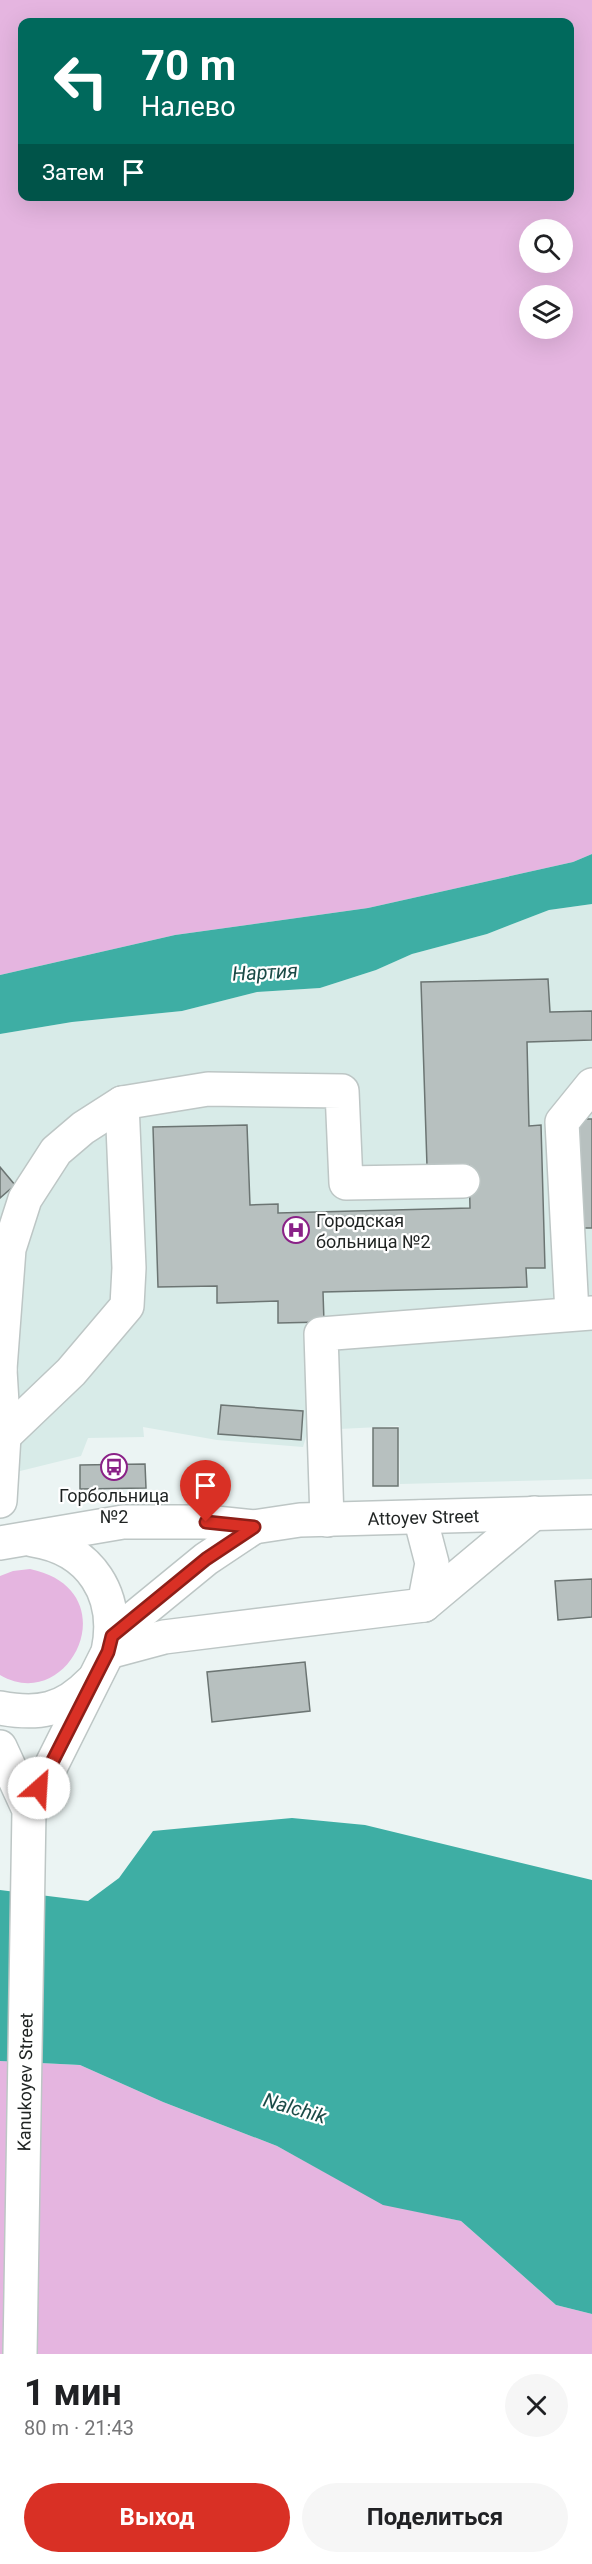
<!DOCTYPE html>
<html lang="ru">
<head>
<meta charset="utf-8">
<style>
  :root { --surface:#fff; --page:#f6f6f6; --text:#202124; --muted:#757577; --accent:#d93025 }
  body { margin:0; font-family:Roboto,sans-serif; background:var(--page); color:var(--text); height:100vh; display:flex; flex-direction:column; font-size:22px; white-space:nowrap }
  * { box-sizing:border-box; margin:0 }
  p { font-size:20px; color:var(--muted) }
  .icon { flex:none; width:33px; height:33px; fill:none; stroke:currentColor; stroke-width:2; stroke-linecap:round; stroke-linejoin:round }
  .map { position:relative; height:2354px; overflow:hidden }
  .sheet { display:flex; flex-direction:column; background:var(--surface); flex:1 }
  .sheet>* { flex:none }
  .banner { position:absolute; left:18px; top:18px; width:556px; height:183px; border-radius:12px; box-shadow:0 6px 24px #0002; background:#00695c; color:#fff; overflow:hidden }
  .fabs { position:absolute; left:519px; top:219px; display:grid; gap:12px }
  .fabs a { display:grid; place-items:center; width:54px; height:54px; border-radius:50%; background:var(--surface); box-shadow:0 6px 24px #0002; font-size:30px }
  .pin { position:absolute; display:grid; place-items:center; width:51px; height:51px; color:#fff; margin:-62px -26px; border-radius:50% 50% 50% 0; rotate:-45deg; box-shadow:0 0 6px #0007 }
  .pin .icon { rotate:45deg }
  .me { position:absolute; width:66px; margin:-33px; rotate:26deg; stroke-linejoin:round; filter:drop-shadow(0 0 4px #0008) }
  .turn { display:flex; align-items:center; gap:21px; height:126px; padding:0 24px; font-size:27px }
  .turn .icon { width:78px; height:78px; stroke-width:2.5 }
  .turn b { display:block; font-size:42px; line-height:51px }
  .then { display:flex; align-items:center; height:57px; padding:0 24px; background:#0003; gap:12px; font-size:22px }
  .round { display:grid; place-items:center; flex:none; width:63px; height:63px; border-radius:32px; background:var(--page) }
  .headline { display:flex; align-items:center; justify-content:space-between; height:102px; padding:0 24px }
  h1 { font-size:36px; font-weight:700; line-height:45px }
  .action { display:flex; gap:12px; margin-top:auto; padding:12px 24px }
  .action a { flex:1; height:69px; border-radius:36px; background:var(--accent); color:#fff; font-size:24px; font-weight:700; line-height:69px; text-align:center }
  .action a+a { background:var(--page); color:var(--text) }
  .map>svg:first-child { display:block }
  .built { fill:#d8ebe8 }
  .green { fill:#e5b5e0; fill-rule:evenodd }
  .water { fill:#3eaea4 }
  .building { fill:#b7c0bf; stroke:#6c7573; stroke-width:1.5 }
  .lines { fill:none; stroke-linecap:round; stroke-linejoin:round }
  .minor-casing { stroke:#bdc6c5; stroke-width:36 }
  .minor { stroke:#fff; stroke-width:33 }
  .route-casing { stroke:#8d1f18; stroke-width:15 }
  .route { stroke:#d93025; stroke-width:10 }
  .labels { text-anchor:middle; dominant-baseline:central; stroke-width:4.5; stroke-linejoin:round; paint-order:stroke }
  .poi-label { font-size:18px; fill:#1f2322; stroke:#fff; text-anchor:start }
  .street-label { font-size:18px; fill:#1f2322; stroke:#fff }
  .water-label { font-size:20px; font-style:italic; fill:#1b4b47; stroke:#fff }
</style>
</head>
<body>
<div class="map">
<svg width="592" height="2354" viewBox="0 0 592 2354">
  <rect width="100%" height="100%" fill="#ebf4f3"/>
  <path class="built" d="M592,904V1479L400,1484L399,1426L339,1429L309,1427L303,1447L217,1440L143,1427L144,1437L88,1438L81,1456L0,1476V1034L72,1022L182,1011L257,992L320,988L376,970L412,954L487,934L549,910Z"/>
  <path class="green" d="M0,0H592V854L573,862L368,908L175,935L0,975ZM22,22H570V196H22ZM530,230H562V262H530ZM530,296H562V328H530Z
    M30,1569C130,1590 70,1716 0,1675V1576L13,1571Z
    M0,2061L80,2065L163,2102L277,2146L383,2204L461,2221L556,2305L592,2314V2354H0Z"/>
  <path class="water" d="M592,854V904L549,910L487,934L412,954L376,970L320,988L257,992L182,1011L72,1022L0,1034V975L175,935L368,908L573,862Z
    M292,1818L365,1825L592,1880V2314L556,2305L461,2221L383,2205L277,2146L163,2102L80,2065L0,2061V1890L88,1901L119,1878L153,1831Z"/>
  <path class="building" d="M548,979L550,1012L592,1011V1040L527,1042L529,1126L541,1125L545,1268H526L527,1287L323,1292L324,1322L278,1323V1301L217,1303V1286L158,1287L153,1127L247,1125L250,1205L278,1204V1213L470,1208L469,1165L427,1166L421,982Z
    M572,1119H592V1228H575Z
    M0,1167L15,1185L0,1198Z
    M221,1405L303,1411L301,1440L218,1434Z
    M373,1428H398V1486H373Z
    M145,1464L146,1488L80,1489V1465Z
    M592,1579V1617L558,1620L555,1581Z
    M305,1662L310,1711L212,1722L207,1672Z"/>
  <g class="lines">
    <defs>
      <g id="minor">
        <path d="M572,1313L562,1122L592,1085"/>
        <path d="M0,1369L9,1249L25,1199L56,1151L83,1128L122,1103L208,1089L342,1091L346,1183L463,1181"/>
        <path d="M0,1370L4,1436L0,1501"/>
        <path d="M4,1436L71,1372L127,1306L129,1268L122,1103"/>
        <path d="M327,1520L321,1334L592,1313"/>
        <path id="s1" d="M0,1543L123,1522H206L254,1527L300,1520L592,1512"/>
        <path d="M424,1605L534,1513"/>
        <path d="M112,1636L206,1559L254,1527"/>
        <path d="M108,1652L164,1637L424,1605L432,1563L420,1517"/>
        <path d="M0,1708C38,1715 63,1711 91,1682"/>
        <path d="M0,1747L29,1810L20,2354"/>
        <path d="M29,1810L108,1652C120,1595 91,1549 33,1540"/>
      </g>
    </defs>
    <use href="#minor" class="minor-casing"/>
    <use href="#minor" class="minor"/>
  </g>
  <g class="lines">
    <defs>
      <path id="route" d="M39,1788L108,1652L112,1636L206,1559L254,1527L206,1522"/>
    </defs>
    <use href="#route" class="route-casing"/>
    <use href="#route" class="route"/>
  </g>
  <defs>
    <symbol id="hospital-ring" viewBox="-11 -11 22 22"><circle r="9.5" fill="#fff" stroke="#8a2187" stroke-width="1.5"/><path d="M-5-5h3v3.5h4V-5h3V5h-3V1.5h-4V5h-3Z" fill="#8a2187"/></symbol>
    <symbol id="bus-ring" viewBox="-11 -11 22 22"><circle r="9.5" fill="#fff" stroke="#8a2187" stroke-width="1.5"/><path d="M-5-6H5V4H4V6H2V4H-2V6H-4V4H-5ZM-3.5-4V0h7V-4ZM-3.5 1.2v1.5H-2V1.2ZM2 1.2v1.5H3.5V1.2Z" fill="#8a2187"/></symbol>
  </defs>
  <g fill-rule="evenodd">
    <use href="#hospital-ring" x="281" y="1215" width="30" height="30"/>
    <use href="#bus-ring" x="99" y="1452" width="30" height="30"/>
  </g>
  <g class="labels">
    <g class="poi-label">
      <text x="316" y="1220">Городская<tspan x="316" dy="21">больница №2</tspan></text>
      <text x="114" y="1495" text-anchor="middle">Горбольница<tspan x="114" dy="21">№2</tspan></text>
    </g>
    <g class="street-label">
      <text stroke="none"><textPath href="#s1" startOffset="426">Attoyev Street</textPath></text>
      <text transform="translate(25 2082) rotate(-89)">Kanukoyev Street</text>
    </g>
    <g class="water-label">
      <text transform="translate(265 972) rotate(-3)">Нартия</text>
      <text transform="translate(295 2108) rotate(16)">Nalchik</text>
    </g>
  </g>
</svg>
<div class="fabs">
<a><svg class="icon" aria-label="search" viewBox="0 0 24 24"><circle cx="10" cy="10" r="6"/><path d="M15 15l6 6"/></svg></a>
<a><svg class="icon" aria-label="layers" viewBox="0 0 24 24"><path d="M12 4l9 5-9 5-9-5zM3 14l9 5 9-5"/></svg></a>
</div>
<div class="pin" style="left:206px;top:1522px;background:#d93025"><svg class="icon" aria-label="arrive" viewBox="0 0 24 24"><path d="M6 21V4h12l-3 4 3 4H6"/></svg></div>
<svg class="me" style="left:39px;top:1788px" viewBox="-20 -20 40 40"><circle r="19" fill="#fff"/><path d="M0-13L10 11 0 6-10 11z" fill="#d93025"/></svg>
<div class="banner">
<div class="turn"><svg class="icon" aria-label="left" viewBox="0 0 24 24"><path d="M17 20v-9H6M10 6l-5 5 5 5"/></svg><div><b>70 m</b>Налево</div></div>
<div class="then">Затем<svg class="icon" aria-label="arrive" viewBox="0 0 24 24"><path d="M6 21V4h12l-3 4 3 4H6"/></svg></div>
</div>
</div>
<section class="sheet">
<div class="headline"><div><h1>1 мин</h1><p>80 m · 21:43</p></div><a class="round"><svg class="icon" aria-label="close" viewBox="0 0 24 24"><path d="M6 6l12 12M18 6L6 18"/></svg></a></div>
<div class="action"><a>Выход</a><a>Поделиться</a></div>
</section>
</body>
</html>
